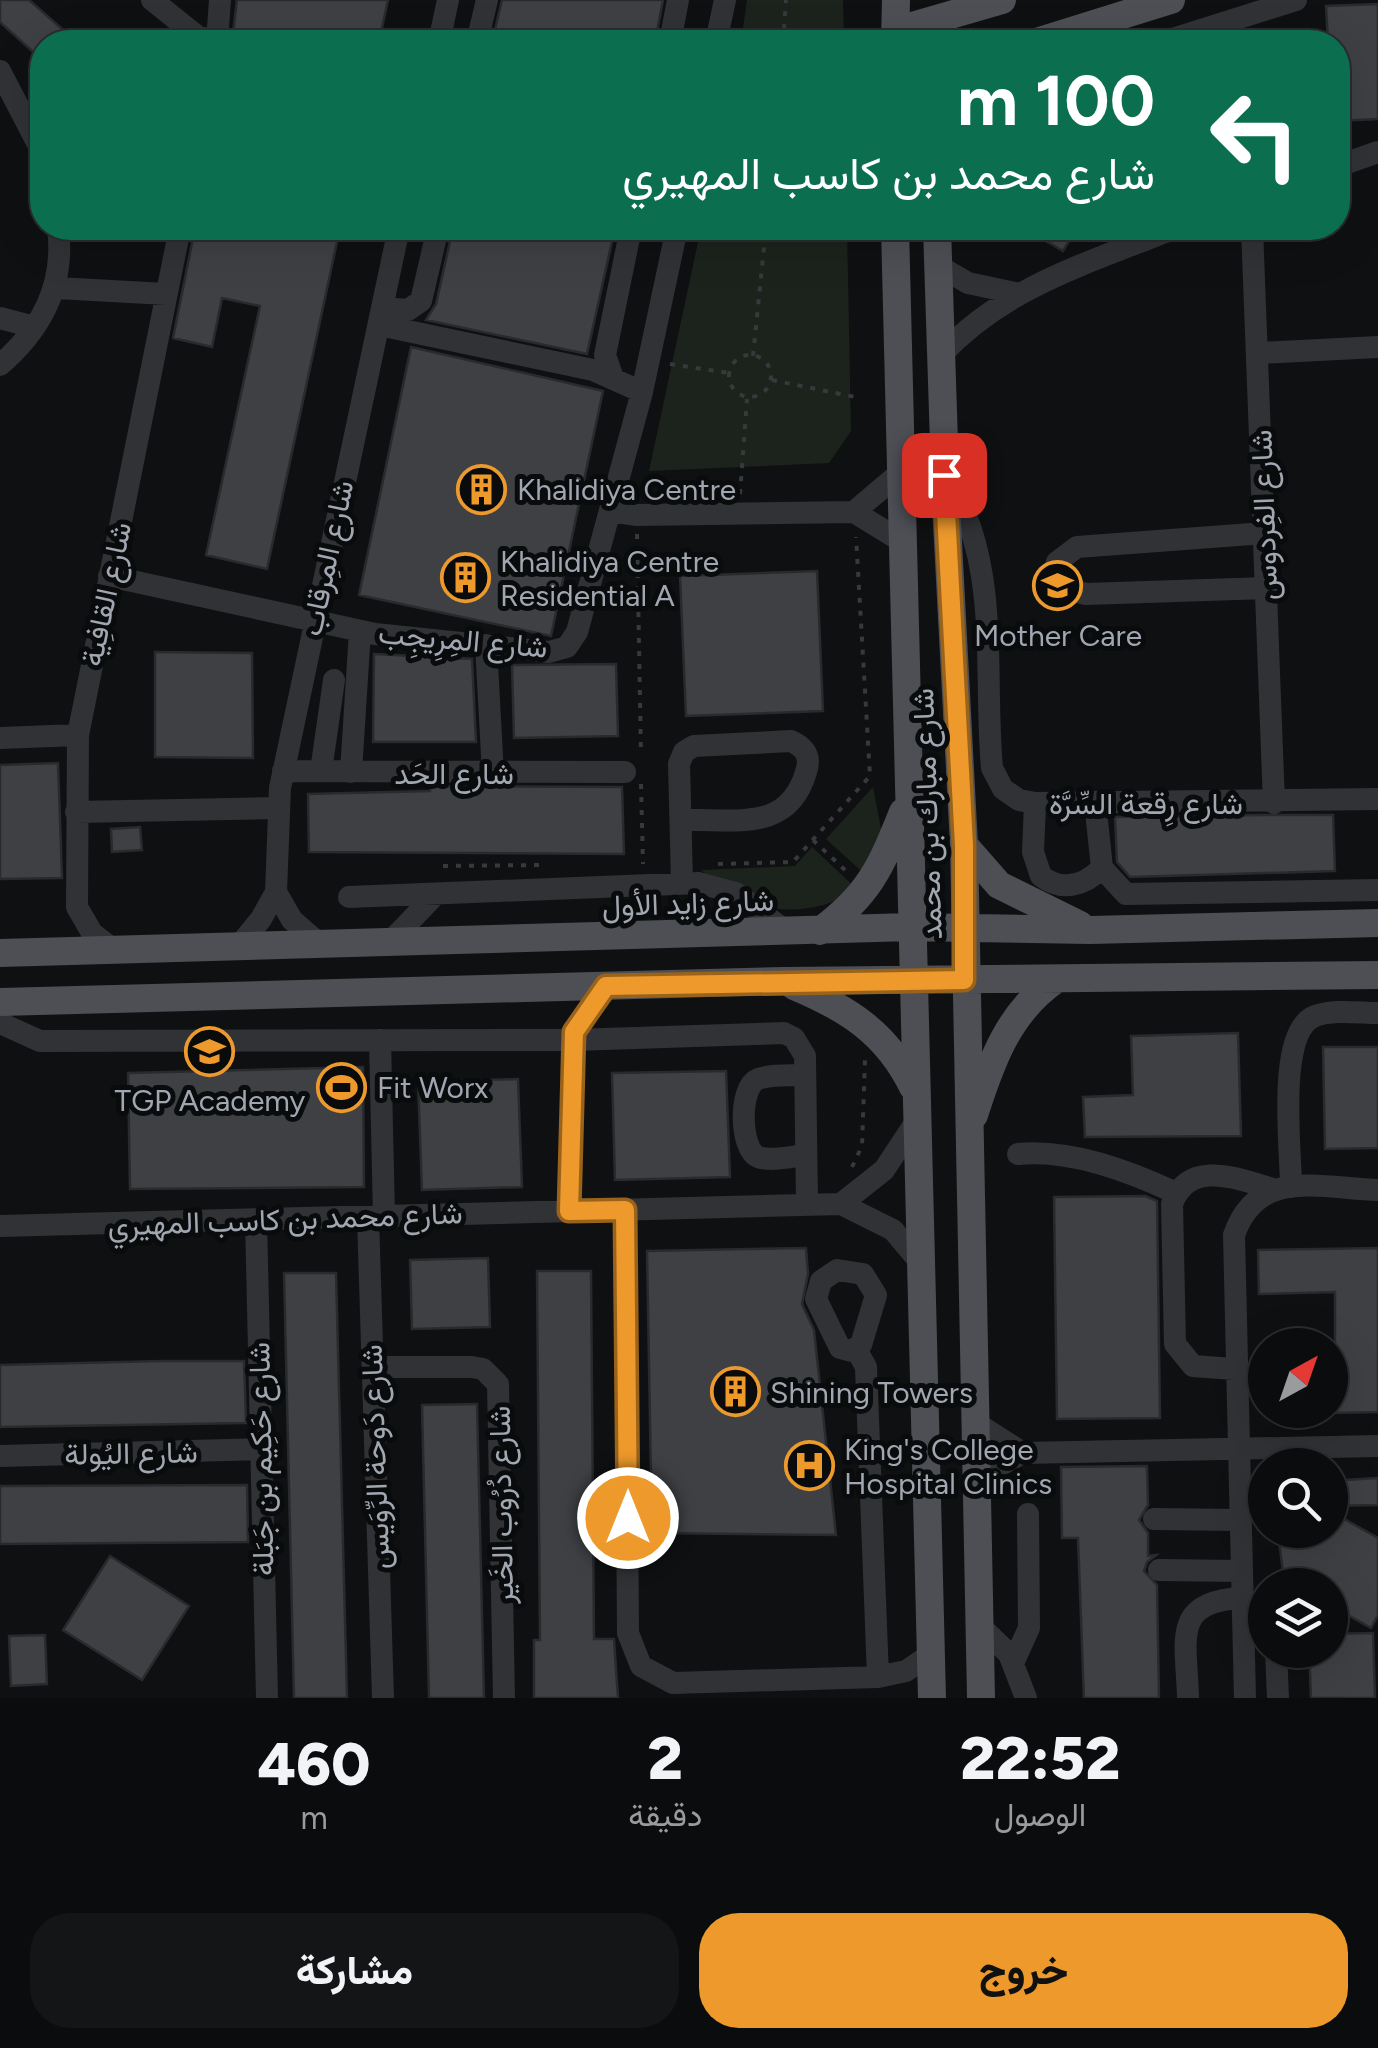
<!DOCTYPE html>
<html lang="ar">
<head>
<meta charset="utf-8">
<style>
  :root { --surface:#0b0c0d; --page:#141516; --text:#f1f3f6; --muted:#9a9b9d; --line:#2b2c2e; --accent:#ed992b }
  body { margin:0; font-family:Figtree,Vazirmatn,sans-serif; background:var(--page); color:var(--text); direction:rtl; height:100vh; display:flex; flex-direction:column; font-size:38px; white-space:nowrap }
  * { box-sizing:border-box; margin:0 }
  p { font-size:32px; color:var(--muted) }
  .icon { flex:none; width:55px; height:55px; fill:none; stroke:currentColor; stroke-width:2; stroke-linecap:round; stroke-linejoin:round }
  .map { position:relative; height:1698px; overflow:hidden; direction:ltr }
  .panel { display:flex; flex-direction:column; background:var(--surface); flex:1 }
  .panel>* { flex:none }
  .guide { position:absolute; left:30px; top:30px; width:1320px; height:210px; border-radius:40px; box-shadow:0 10px 40px #0002,0 0 0 2px var(--line); direction:rtl; background:#0b6e4f; color:#fff; overflow:hidden }
  .needle { width:65px; rotate:40deg }
  .controls { position:absolute; left:1248px; top:1328px; display:grid; gap:20px }
  .controls a { display:grid; place-items:center; width:100px; height:100px; border-radius:50%; background:var(--surface); box-shadow:0 10px 40px #0002,0 0 0 2px var(--line); font-size:50px }
  .pin { position:absolute; display:grid; place-items:center; width:85px; height:85px; color:#fff; margin:-42px; border-radius:20px; box-shadow:0 5px 15px #0006 }
  .me { position:absolute; width:110px; margin:-55px; rotate:0deg; stroke-linejoin:round; filter:drop-shadow(0 0 8px #0008) }
  .turn { display:flex; align-items:center; gap:35px; height:210px; padding:0 30px; font-size:45px }
  .turn .icon { width:130px; height:130px; stroke-width:2.5 }
  .turn b { display:block; font-size:70px; line-height:85px }
  .eta { display:flex; justify-content:space-evenly; align-items:center; height:170px; text-align:center }
  .eta b { font-size:60px; font-weight:800; line-height:70px }
  .button { display:flex; gap:20px; margin-top:auto; padding:20px 30px }
  .button a { flex:1; height:115px; border-radius:40px; background:var(--accent); color:#111; font-size:40px; font-weight:800; line-height:115px; text-align:center }
  .button a+a { background:var(--page); color:var(--text) }
  .map>svg:first-child { display:block }
  .green { fill:#1c231c }
  .building { fill:#3e4044; stroke:#292a2d; stroke-width:2.5 }
  .lines { fill:none; stroke-linecap:round; stroke-linejoin:round }
  .path { stroke:#37393d; stroke-width:4; stroke-dasharray:5 8; stroke-linecap:butt }
  .minor { stroke:#313236; stroke-width:22 }
  .major { stroke:#4d4f55; stroke-width:28 }
  .route-casing { stroke:#9a631c; stroke-width:25 }
  .route { stroke:#ed992b; stroke-width:18 }
  .labels { text-anchor:middle; dominant-baseline:central; stroke-width:10; stroke-linejoin:round; paint-order:stroke }
  .poi-label { font-size:30px; fill:#a1a7b1; stroke:#0a0b0c; text-anchor:start }
  .street-label { font-size:30px; fill:#a1a7b1; stroke:#0a0b0c }
</style>
</head>
<body>
<div class="map">
<svg width="1378" height="1698" viewBox="0 0 1378 1698">
  <rect width="100%" height="100%" fill="#0f1011"/>
  <path class="green" d="M747,0H843L844,42H741Z
    M701,228H847L851,431L829,463L649,471Z
    M873,787L882,834L870,879L826,839Z
    M812,847L859,891C797,921 753,915 701,870L795,866Z"/>
  <path class="building" d="M0,0H29L77,42H42V60L0,22Z
    M237,0H388L379,42H232Z
    M502,0H663L655,42H492Z
    M1378,4V119L1338,121V42H1328L1326,6Z
    M195,228H340L267,569L206,555L260,306L222,298L212,347L173,338Z
    M453,228H615L587,354L426,320L436,304Z
    M1024,228H1077L1063,251Z
    M411,347L603,391L551,636L359,595Z
    M817,571L823,711L686,716L680,576Z
    M155,652L252,653L253,758L155,757Z
    M374,654L472,659L476,742H373Z
    M616,664L618,736L514,738L512,665Z
    M58,763L62,878L0,879V765Z
    M430,786L622,787L624,854L309,852L308,794L430,791Z
    M1266,815H1333L1335,871L1130,877L1117,862L1115,817Z
    M140,827L142,850L112,852L111,829Z
    M1238,1033L1241,1136L1085,1137L1083,1097L1133,1095L1131,1036Z
    M1323,1047H1378V1148L1325,1149Z
    M363,1067L364,1187L130,1189L128,1073Z
    M726,1071L730,1177L615,1180L612,1073Z
    M518,1079L522,1187L422,1190L418,1082Z
    M1145,1196L1157,1201L1160,1418L1057,1419L1054,1197Z
    M806,1248L808,1274L802,1304L814,1330L836,1535L652,1533L647,1251Z
    M1378,1248V1412L1335,1413V1292L1259,1294L1258,1250Z
    M488,1258L490,1327L412,1329L410,1260Z
    M537,1271H591L594,1639H614L618,1698H534V1640H540Z
    M284,1273H336L347,1698H294Z
    M162,1361H244L246,1423L0,1427V1365Z
    M477,1404L484,1698H429L422,1405Z
    M1147,1466L1148,1505L1139,1520L1148,1533V1556L1156,1555L1147,1562L1144,1571L1157,1585L1159,1698H1084L1078,1538H1062L1061,1467Z
    M1378,1478V1505L1330,1506V1481Z
    M247,1485L248,1542L0,1544V1486Z
    M1330,1511L1378,1538V1615L1371,1628L1330,1605V1585H1295L1284,1579L1279,1542L1286,1530H1330Z
    M110,1556L189,1606L142,1680L63,1630Z
    M1373,1633L1375,1698H1311L1309,1650H1330V1634Z
    M45,1635L47,1684L11,1686L9,1636Z"/>
  <g class="lines">
    <path class="path" d="M783,42L786,0
      M729 376a21 21 0 1 1 42 0a21 21 0 1 1-42 0Z
      M753,356L766,228
      M670,364L729,373
      M772,380L860,398
      M740,494L747,399
      M637,534L641,755
      M641,784L643,864
      M813,840L846,871
      M718,864L793,862L870,776L856,537
      M443,866L543,865
      M852,1167L862,1146L865,1059"/>
    <path class="minor" d="M152,0L197,36L216,42
      M217,42L220,0
      M439,42L448,0
      M477,42L487,0
      M670,42L678,0
      M716,42L725,0
      M1163,42L1296,0
      M0,71L42,152
      M1338,166L1378,152
      M1252,228L1274,803
      M937,265L968,283L1015,293
      M57,288L166,294
      M382,308L408,310L421,301L438,228
      M0,318L34,327
      M379,325L593,370L642,392
      M1258,353L1378,347
      M942,354C1005,286 1092,262 1175,228
      M0,365C43,328 65,284 58,228
      M613,378L605,355L631,228
      M945,475C1002,561 983,670 992,768L1003,789L1019,800L1035,803L1378,799
      M610,511L637,515L854,512L903,542
      M854,512L901,472
      M1265,533L1077,547L1057,562L1054,572L1063,588L1086,594L1267,588
      M109,576L375,634L549,652L567,647L577,632L642,392L677,228
      M486,645L493,774
      M0,738L78,735
      M283,771L625,772
      M321,771L334,680
      M351,772L360,631
      M1095,802L1102,868L1126,894L1378,890
      M1035,803L1033,852L1041,876C1062,892 1084,886 1102,868
      M76,812L277,808
      M681,820C734,818 788,834 806,772C811,757 806,748 791,741L694,746L684,752L679,764L682,882
      M276,892L292,920L322,946
      M349,897L699,883L736,893L788,933
      M388,944L436,894
      M238,947L261,919L276,892L280,788L399,228
      M114,950L92,933L77,907L78,735L180,228
      M0,1023L40,1041L574,1040L784,1033L794,1038L805,1056L807,1204
      M380,1040L384,1216
      M805,1075C791,1076 771,1074 758,1079C738,1087 740,1150 758,1157C771,1162 793,1156 806,1155
      M1018,1154C1071,1149 1129,1171 1176,1193
      M1291,1187C1291,1150 1276,1031 1315,1016C1334,1009 1359,1013 1378,1013
      M841,1204L884,1170L917,1120
      M625,1209L628,1633L641,1666L673,1683L878,1677L906,1671L931,1654
      M569,1211L574,1032L606,986
      M368,1217L383,1698
      M256,1220L267,1698
      M0,1226L841,1204L893,1230L919,1261
      M837,1270L863,1274L876,1295L861,1345L851,1351L840,1348L816,1299L821,1281Z
      M856,1349L866,1367L878,1677
      M373,1367H472L483,1369L498,1384L504,1698
      M1234,1369L1193,1366L1175,1344L1172,1204C1189,1158 1238,1179 1273,1189
      M976,1423L1023,1453
      M0,1456L261,1449
      M976,1478L1023,1453L1378,1446
      M1154,1519L1239,1520
      M1159,1570L1241,1571
      M980,1626L1009,1654L1026,1698
      M1276,1650L1278,1698
      M1014,1661L1029,1628L1028,1514
      M1188,1698C1187,1642 1170,1601 1242,1598
      M1245,1698L1234,1235C1258,1167 1319,1188 1378,1190"/>
    <path class="major" d="M895,31L1002,0
      M895,42L896,0
      M1036,42L1171,0
      M895,228L932,1698
      M937,228L946,504L964,845L981,1698
      M964,845L999,885L1080,925
      M820,931C869,895 881,867 903,812
      M0,953L910,927L1090,930L1378,923
      M794,986C847,1008 887,1033 913,1087
      M0,1002L783,981L1378,975
      M974,1115C991,1062 1008,1013 1055,980"/>
  </g>
  <g class="lines">
    <defs>
      <path id="route" d="M628,1518L625,1210L569,1211L574,1032L606,986L964,980V845L944,475"/>
    </defs>
    <use href="#route" class="route-casing"/>
    <use href="#route" class="route"/>
  </g>
  <defs>
    <symbol id="building-ring" viewBox="-11 -11 22 22"><circle r="9.5" fill="#0a0b0c" stroke="#ed992b" stroke-width="1.5"/><path d="M-4-6H4V6H1V3H-1V6H-4ZM-2.5-4.3h1.7v1.8h-1.7ZM.8-4.3h1.7v1.8H.8ZM-2.5-1h1.7V.8h-1.7ZM.8-1h1.7V.8H.8Z" fill="#ed992b"/></symbol>
    <symbol id="school-ring" viewBox="-11 -11 22 22"><circle r="9.5" fill="#0a0b0c" stroke="#ed992b" stroke-width="1.5"/><path d="M0-5L7-2L0 1L-7-2ZM-4 1L0 2.5L4 1V4Q0 6-4 4Z" fill="#ed992b"/></symbol>
    <symbol id="stadium-ring" viewBox="-11 -11 22 22"><circle r="9.5" fill="#0a0b0c" stroke="#ed992b" stroke-width="1.5"/><path d="M0-5a6.5 5 0 1 0 0 10a6.5 5 0 1 0 0-10ZM-3.5-1.8h7v3.6h-7Z" fill="#ed992b"/></symbol>
    <symbol id="hospital-ring" viewBox="-11 -11 22 22"><circle r="9.5" fill="#0a0b0c" stroke="#ed992b" stroke-width="1.5"/><path d="M-5-5h3v3.5h4V-5h3V5h-3V1.5h-4V5h-3Z" fill="#ed992b"/></symbol>
  </defs>
  <g fill-rule="evenodd">
    <use href="#building-ring" x="454" y="462" width="55" height="55"/>
    <use href="#building-ring" x="438" y="550" width="55" height="55"/>
    <use href="#school-ring" x="1030" y="558" width="55" height="55"/>
    <use href="#school-ring" x="182" y="1024" width="55" height="55"/>
    <use href="#stadium-ring" x="314" y="1060" width="55" height="55"/>
    <use href="#building-ring" x="708" y="1364" width="55" height="55"/>
    <use href="#hospital-ring" x="782" y="1438" width="55" height="55"/>
  </g>
  <g class="labels">
    <g class="poi-label">
      <text x="517" y="489">Khalidiya Centre</text>
      <text x="500" y="561">Khalidiya Centre<tspan x="500" dy="34">Residential A</tspan></text>
      <text x="1058" y="635" text-anchor="middle">Mother Care</text>
      <text x="377" y="1087">Fit Worx</text>
      <text x="210" y="1100" text-anchor="middle">TGP Academy</text>
      <text x="770" y="1392">Shining Towers</text>
      <text x="844" y="1449">King's College<tspan x="844" dy="34">Hospital Clinics</tspan></text>
    </g>
    <g class="street-label">
      <text transform="translate(1264 515) rotate(-92)">شارع الفِردوس</text>
      <text transform="translate(327 558) rotate(-78)">شارع المِرقاب</text>
      <text transform="translate(106 594) rotate(-78)">شارع القافِية</text>
      <text transform="translate(463 640) rotate(5)">شارع المِرِيجِب</text>
      <text x="454" y="773">شارع الحَد</text>
      <text x="1146" y="803">شارع رِقعة السِّرَّة</text>
      <text transform="translate(927 814) rotate(-92)">شارع مبارك بن محمد</text>
      <text transform="translate(688 903) rotate(-2)">شارع زايد الأول</text>
      <text transform="translate(285 1219) rotate(-2)">شارع محمد بن كاسب المهيري</text>
      <text transform="translate(131 1453) rotate(-1)">شارع اليُولة</text>
      <text transform="translate(375 1457) rotate(-92)">شارع دَوحة الرِّوَيس</text>
      <text transform="translate(261 1459) rotate(-91)">شارع حَكِيم بن جَبَلة</text>
      <text transform="translate(501 1505) rotate(-91)">شارع دُرُوب الخَير</text>
    </g>
  </g>
</svg>
<div class="controls">
<a><svg class="needle" viewBox="-14 -14 28 28"><path d="M0-13l5 13h-10z" fill="#e53935"/><path d="M0 13l5-13h-10z" fill="#9a9b9d"/></svg></a>
<a><svg class="icon" aria-label="search" viewBox="0 0 24 24"><circle cx="10" cy="10" r="6"/><path d="M15 15l6 6"/></svg></a>
<a><svg class="icon" aria-label="layers" viewBox="0 0 24 24"><path d="M12 4l9 5-9 5-9-5zM3 14l9 5 9-5"/></svg></a>
</div>
<div class="pin" style="left:944px;top:475px;background:#d93025"><svg class="icon" aria-label="arrive" viewBox="0 0 24 24"><path d="M6 21V4h12l-3 4 3 4H6"/></svg></div>
<svg class="me" style="left:628px;top:1518px" viewBox="-20 -20 40 40"><circle r="17" fill="#ed992b" stroke="#fff" stroke-width="3"/><path d="M0-11L8 9 0 5-8 9z" fill="#fff"/></svg>
<div class="guide">
<div class="turn"><svg class="icon" aria-label="left" viewBox="0 0 24 24"><path d="M17 20v-9H6M10 6l-5 5 5 5"/></svg><div><b>100 m</b>شارع محمد بن كاسب المهيري</div></div>
</div>
</div>
<section class="panel">
<div class="eta">
<div><b>22:52</b><p>الوصول</p></div>
<div><b>2</b><p>دقيقة</p></div>
<div><b>460</b><p>m</p></div>
</div>
<div class="button"><a>خروج</a><a>مشاركة</a></div>
</section>
</body>
</html>
